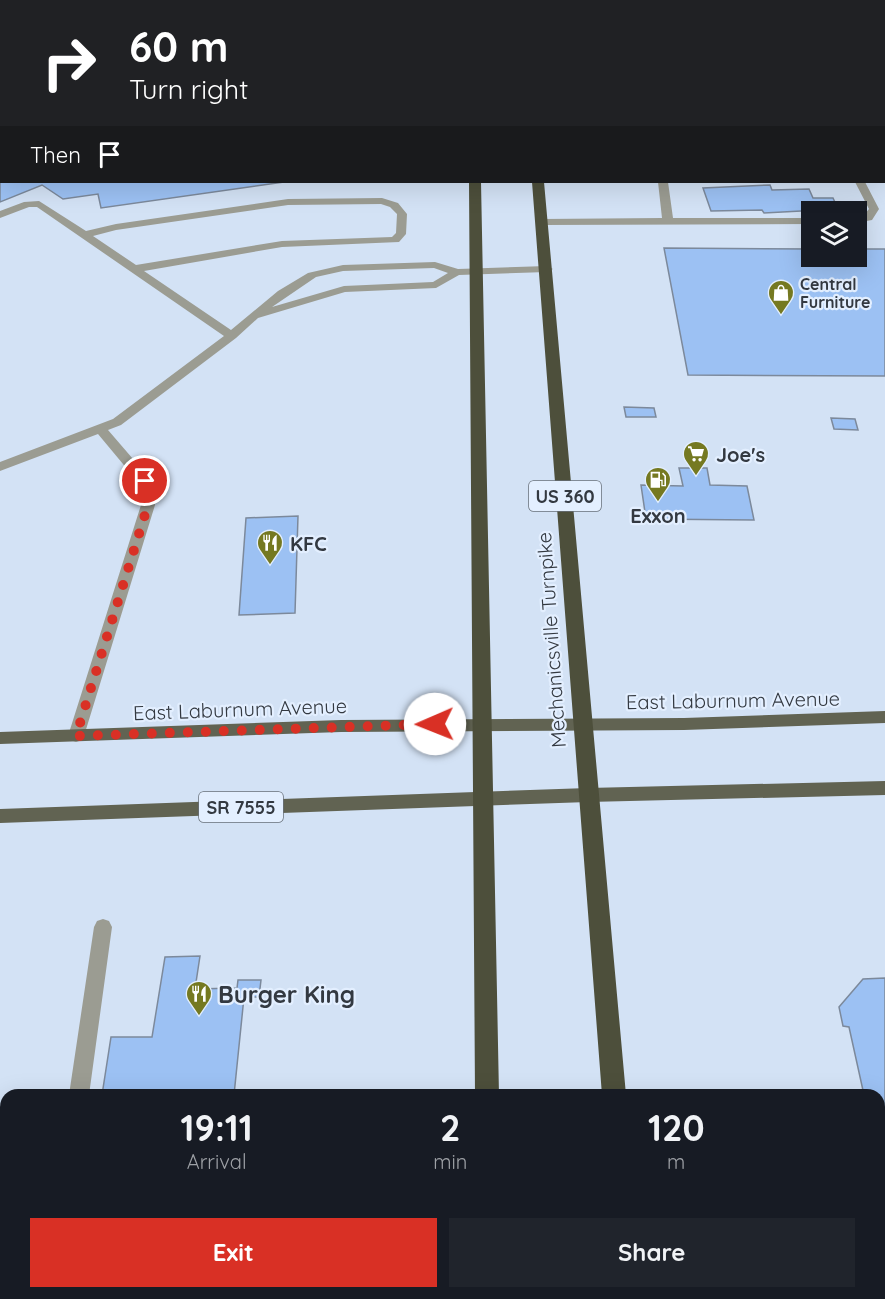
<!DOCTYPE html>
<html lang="en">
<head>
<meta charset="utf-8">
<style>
  :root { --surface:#171b24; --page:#20242c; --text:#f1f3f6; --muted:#9ea1a6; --accent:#d93025 }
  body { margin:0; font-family:Quicksand,sans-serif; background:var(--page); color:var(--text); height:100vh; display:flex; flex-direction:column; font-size:22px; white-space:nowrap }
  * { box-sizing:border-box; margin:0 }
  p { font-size:20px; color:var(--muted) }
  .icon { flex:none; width:33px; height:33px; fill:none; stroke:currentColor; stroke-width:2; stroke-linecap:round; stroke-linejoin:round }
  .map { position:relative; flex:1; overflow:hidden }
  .sheet { position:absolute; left:0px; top:1089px; width:885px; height:210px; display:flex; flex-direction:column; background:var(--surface); border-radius:18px 18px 0 0; box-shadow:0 6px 24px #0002 }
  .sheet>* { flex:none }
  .banner { position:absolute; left:0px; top:0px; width:885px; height:183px; box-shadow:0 6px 24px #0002; background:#202124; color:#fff; overflow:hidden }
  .controls { position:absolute; left:801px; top:201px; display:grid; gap:12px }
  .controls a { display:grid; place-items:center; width:66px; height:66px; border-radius:0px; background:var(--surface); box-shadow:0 6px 24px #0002; font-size:30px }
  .pin { position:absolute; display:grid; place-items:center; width:51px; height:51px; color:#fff; margin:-26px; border:3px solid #fff; border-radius:50%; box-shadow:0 2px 6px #0007 }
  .me { position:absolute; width:66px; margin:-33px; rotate:269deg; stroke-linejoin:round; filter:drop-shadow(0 0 4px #0008) }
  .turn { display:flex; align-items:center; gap:21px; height:126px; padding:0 30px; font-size:27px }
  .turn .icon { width:78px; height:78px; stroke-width:2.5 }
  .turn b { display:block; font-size:42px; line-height:51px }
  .then { display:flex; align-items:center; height:57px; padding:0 30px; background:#0003; gap:12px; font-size:22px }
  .eta { display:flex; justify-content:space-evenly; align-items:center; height:102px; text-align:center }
  .eta b { font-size:36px; font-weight:800; line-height:42px }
  .button { display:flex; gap:12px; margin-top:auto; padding:12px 30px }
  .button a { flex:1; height:69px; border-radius:0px; background:var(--accent); color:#fff; font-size:24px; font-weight:800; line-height:69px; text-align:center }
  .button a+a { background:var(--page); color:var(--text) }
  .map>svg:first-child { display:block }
  .building { fill:#9cc1f3; stroke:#7c899b; stroke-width:1.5 }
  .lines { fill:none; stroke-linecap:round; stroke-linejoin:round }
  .minor { fill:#9b9c92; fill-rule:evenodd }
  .major { fill:#616352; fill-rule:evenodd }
  .highway { fill:#4d4f3b; fill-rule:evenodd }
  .route { stroke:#d93025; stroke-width:10; stroke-dasharray:0 18 }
  .labels { text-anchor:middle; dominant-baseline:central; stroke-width:4.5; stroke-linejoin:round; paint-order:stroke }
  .far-poi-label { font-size:16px; font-weight:bold; fill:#333941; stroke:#e3efff; text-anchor:start }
  .shield { fill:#e3efff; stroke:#68707a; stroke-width:1.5 }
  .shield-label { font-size:18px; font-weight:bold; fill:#333941 }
  .poi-label { font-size:20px; font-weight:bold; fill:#333941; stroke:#e3efff; text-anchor:start }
  .street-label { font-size:20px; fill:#333941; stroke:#e3efff }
  .near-poi-label { font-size:24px; font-weight:bold; fill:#333941; stroke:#e3efff; text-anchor:start }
</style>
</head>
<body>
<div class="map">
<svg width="885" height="1299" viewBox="0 0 885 1299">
  <rect width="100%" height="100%" fill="#d3e2f5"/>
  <path class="building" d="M85,0H161L84,2Z
    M604,0H690V2H604Z
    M0,139L2,182H400H284L101,208L98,194L63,199L42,185L0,202Z
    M770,185L772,190L809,189L813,198H833L838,209L764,213L762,210L711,211L703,188Z
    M664,248L812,249V256H856V249H885V376L688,375Z
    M624,407L654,408L656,417H626Z
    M831,418L855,419L858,430L834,429Z
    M679,468H707L710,485L747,486L754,520L646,519L641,485L683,486Z
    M298,516L295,613L239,615L246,518Z
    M200,956L195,989L237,988L238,980H261L259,997H244L234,1095H102L111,1037H152L165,957Z
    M885,978V1166H880L879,1163V1095H864L849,1027L843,1026L839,1007L863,979Z"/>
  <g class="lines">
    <path class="minor" d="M33,0H41V2H33Z
      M187,0H195V2H187Z
      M572,0H581L571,2Z
      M0,11H2V17H0Z
      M0,67H2V73H0Z
      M884,137H885V143H884Z
      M658,182H668L673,218H812V224L542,225L537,222L542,219L662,218Z
      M855,182H865L879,209L872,220L856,223V217L864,215L869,209Z
      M382,198L398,203L407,214L406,234L399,242L282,247L144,271L231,330L278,291L308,273L343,265L435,262L458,269L547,266L553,269L547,272L459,275L436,288L345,292L258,318L236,338L121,425L108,430L152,481L155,505L84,736L82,740L76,742L70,740L68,736L141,505L138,482L98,434L0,471V462L113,419L224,336L37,207H29L0,218V211L24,202L39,201L86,231L116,224L288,199ZM381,204L390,207L397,214L396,233L392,237L282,241L136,265L93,236L116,230L288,205ZM434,268L448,273L433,282L344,286L272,307L316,277L343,271Z
      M103,919L109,921L112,927L89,1095H69L94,927L97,921Z
      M0,1187L6,1189V1223L0,1221Z
      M26,1293H48L50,1299H28Z"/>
    <path class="major" d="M885,711V723L684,730L341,732L0,744V732L341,720L684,718Z
      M885,781V795L588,802L0,823V809L588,788Z"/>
    <path class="highway" d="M469,0H479V2H469Z
      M521,0H531V2H521Z
      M469,182H481L499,1095H475Z
      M532,182H544L626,1095H602Z
      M477,1293H503V1299H477Z
      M616,1293H642L643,1299H617Z"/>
  </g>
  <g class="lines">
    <path class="route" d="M145,481L148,505L76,736L435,724"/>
  </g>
  <defs>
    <symbol id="shop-pin" viewBox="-11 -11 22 30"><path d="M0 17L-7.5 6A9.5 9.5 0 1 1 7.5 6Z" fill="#757921" stroke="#e3efff"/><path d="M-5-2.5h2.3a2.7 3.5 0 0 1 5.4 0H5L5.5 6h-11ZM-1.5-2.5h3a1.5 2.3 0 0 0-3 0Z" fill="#fff"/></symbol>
    <symbol id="supermarket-pin" viewBox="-11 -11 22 30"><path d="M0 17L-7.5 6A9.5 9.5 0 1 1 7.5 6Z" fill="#757921" stroke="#e3efff"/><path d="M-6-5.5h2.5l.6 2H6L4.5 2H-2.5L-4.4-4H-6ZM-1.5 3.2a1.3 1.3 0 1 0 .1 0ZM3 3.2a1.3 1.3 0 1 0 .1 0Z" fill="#fff"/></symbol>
    <symbol id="fuel-pin" viewBox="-11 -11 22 30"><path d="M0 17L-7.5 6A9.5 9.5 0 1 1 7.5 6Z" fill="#757921" stroke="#e3efff"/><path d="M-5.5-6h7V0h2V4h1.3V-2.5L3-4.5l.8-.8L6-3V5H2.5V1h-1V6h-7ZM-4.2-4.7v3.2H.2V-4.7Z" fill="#fff"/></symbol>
    <symbol id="restaurant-pin" viewBox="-11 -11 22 30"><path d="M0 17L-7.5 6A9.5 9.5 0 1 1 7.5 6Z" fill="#757921" stroke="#e3efff"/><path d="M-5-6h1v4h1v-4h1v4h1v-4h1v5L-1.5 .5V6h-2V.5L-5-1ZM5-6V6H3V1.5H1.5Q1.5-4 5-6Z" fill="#fff"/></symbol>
  </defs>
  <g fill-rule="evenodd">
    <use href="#shop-pin" x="766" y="278" width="30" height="40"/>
    <use href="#supermarket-pin" x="681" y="439" width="30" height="40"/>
    <use href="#fuel-pin" x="643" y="465" width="30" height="40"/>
    <use href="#restaurant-pin" x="255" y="528" width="30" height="40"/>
    <use href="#restaurant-pin" x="184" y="979" width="30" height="40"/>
  </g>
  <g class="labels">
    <g class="far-poi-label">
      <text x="800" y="284">Central<tspan x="800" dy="18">Furniture</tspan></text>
    </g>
    <g class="shield">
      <rect x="529" y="481" width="72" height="30" rx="4.5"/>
      <rect x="199" y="792" width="84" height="30" rx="4.5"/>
    </g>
    <g class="shield-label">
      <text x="565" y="496">US 360</text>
      <text x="241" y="807">SR 7555</text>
    </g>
    <g class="poi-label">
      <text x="716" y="454">Joe's</text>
      <text x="658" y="515" text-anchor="middle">Exxon</text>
      <text x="290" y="543">KFC</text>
    </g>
    <g class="street-label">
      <text transform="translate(551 640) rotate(-94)">Mechanicsville Turnpike</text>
      <text transform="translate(733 700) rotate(-1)">East Laburnum Avenue</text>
      <text transform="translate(240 709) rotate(-2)">East Laburnum Avenue</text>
    </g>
    <g class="near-poi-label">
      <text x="218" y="994">Burger King</text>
    </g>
  </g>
</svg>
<div class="controls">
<a><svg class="icon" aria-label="layers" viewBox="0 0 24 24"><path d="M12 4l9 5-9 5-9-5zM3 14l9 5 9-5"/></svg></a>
</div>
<div class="pin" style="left:145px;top:481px;background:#d93025"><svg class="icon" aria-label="arrive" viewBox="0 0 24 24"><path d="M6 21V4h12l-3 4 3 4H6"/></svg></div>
<svg class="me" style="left:435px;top:724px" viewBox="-20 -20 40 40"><circle r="19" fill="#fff"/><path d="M0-13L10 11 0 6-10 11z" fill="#d93025"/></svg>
<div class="banner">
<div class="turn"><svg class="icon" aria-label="right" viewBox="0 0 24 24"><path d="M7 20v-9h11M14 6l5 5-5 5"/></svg><div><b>60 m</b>Turn right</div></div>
<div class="then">Then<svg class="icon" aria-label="arrive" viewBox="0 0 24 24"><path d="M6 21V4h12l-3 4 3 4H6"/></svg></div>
</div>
<section class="sheet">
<div class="eta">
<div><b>19:11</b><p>Arrival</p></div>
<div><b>2</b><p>min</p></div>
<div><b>120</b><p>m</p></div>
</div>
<div class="button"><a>Exit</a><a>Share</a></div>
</section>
</div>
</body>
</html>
